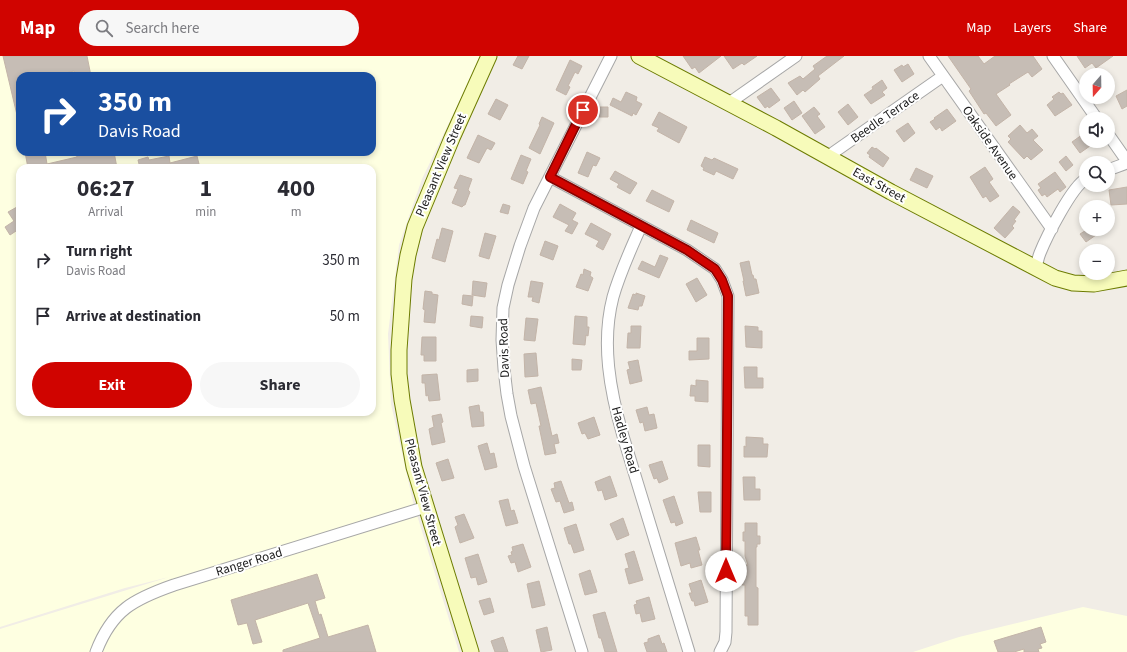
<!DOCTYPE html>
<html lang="en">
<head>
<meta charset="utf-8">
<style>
  :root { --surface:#fff; --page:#f7f7f7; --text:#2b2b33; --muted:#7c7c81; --accent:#d00400 }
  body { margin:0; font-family:"Source Sans 3",sans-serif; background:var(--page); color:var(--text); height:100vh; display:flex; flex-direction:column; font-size:15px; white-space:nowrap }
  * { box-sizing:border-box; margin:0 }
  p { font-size:13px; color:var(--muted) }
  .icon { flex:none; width:22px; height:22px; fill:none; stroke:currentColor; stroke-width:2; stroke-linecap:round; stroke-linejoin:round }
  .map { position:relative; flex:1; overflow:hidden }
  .drawer { position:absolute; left:16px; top:108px; width:360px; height:252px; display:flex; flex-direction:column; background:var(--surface); border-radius:12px; box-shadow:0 2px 6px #0003 }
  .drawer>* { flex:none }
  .hud { position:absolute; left:16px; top:16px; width:360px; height:84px; border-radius:12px; box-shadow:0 2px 6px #0003; background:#1a4fa0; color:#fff; overflow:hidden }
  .needle { width:26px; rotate:200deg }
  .buttons { position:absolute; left:1079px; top:12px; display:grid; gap:8px }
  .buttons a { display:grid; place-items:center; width:36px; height:36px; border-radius:50%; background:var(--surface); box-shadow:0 2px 6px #0003; font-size:20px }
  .pin { position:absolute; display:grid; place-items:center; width:34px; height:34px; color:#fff; margin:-17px; border:2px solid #fff; border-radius:50%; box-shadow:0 1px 4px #0007 }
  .me { position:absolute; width:44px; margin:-22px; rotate:0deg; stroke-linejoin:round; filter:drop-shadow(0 0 3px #0008) }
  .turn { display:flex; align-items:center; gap:14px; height:84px; padding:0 16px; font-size:18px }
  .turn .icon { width:52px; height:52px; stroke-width:2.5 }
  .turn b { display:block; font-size:28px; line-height:34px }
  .eta { display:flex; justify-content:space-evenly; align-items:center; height:68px; text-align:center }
  .eta b { font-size:24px; font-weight:700; line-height:28px }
  .primary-button { display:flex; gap:8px; margin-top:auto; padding:8px 16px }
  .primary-button a { flex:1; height:46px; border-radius:24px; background:var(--accent); color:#fff; font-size:16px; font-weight:700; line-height:46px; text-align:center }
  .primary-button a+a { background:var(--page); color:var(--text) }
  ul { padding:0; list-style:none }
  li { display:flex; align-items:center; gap:12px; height:56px; padding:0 16px }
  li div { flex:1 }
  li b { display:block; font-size:15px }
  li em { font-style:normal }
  header { display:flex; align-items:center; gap:24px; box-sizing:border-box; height:56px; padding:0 20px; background:var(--accent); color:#fff }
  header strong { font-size:19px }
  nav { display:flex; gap:22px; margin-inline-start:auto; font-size:14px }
  .search { width:280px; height:36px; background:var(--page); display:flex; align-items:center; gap:10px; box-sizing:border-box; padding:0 14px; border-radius:22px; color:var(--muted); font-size:15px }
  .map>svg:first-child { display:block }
  .education { fill:#feffe1; fill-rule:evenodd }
  .building { fill:#c6bdb5; stroke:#c3b4a8 }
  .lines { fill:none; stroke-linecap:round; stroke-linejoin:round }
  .street-casing { stroke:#a7a7a7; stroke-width:13 }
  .secondary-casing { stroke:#6d7c02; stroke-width:17 }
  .street { stroke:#fff; stroke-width:11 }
  .secondary { stroke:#f7fbba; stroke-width:15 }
  .route-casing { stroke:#870300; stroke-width:10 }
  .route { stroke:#d00400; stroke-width:7 }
  .labels { text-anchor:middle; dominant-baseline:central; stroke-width:4; stroke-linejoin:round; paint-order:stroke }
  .street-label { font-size:13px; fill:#202020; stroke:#fff }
</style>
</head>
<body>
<header>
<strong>Map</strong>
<div class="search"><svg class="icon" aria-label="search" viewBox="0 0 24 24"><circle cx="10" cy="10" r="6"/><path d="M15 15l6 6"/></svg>Search here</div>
<nav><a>Map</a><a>Layers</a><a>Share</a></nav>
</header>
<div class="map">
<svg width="1127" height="596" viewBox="0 0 1127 596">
  <rect width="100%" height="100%" fill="#f1ede6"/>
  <path class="education" d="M0,0H481L422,123L399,189L388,278L391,348L413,446L459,596H0V573L169,521L125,532L0,571ZM20,20H372V96H20ZM20,112H372V356H20Z
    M1083,551L1127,560V596H913L959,581Z"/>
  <path class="building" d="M3,0H87L91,20H75L74,15L54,20H20V59H17Z
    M518,0H529L522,13L513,9Z
    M683,0H721L699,17L695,11L692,13Z
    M724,0H757L744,9L742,7L733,13Z
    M827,0H844L818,20L820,23L805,36L803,34L797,39L788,27L800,20L803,23L815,13L813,10Z
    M948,0H978L984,8L995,0H1033L1042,13L1032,21L1028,16L1009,28L1010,29L996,38L1011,59L996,70L986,57L984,58L969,35L971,33Z
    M1077,0H1113L1096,12L1092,7L1085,12Z
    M570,4L582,10L578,18L575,16L568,30L570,31L566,39L556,34Z
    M908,8L914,18L902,26L894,14L902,9L903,11Z
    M882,24L887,32L882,36L885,39L871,48L864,39L873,33L872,31Z
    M771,32L780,44L769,52L768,50L765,52L757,41Z
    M1127,34V50L1122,53L1116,40Z
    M626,36L637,41L636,45L642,48L636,59L633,57L632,60L610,49L613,42L621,46Z
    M1059,36L1061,38L1063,37L1072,49L1055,60L1047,49L1054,43L1052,41Z
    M496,43L508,49L500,64L488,58Z
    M794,45L802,57L792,64L784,52Z
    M848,48L858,61L848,69L838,56Z
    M599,51H608V61H599Z
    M814,51L820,58L817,60L825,71L815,78L802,60Z
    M947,53L956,65L942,75L940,71L936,74L930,66L935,63L934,62Z
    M659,56L687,71L679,87L657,75L659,72L652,69Z
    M542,61L554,67L540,98L529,92L540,69L539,68Z
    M908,67L915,77L904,86L896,75Z
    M1020,69L1027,77L1032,73L1038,80L1033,84L1043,94L1031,104L1027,100L1024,103L1008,86L1011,83L1008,80Z
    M1086,76V85H1097L1080,97L1072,86Z
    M478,79L495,87L491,94L487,92L479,107L467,102Z
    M872,91L875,93L876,92L889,102L883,111L869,101L870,99L867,97Z
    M25,96H45L47,108L77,101L76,96H114L117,112H28Z
    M587,96L600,102L596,110L593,109L588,121L578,117Z
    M521,99L531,103L526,115L528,116L523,128L511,123Z
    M169,100L170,107L197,100L200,112H140L138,104L148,101L149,104Z
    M1066,100L1073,109L1066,115L1059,106Z
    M705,101L712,104L714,102L738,113L733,123L716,115L714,119L703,114L704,112L701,110Z
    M985,111L993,123L989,126L999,140L990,146L986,140L983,142L970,121Z
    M916,112L933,120L927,132L910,124Z
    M615,115L637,127L630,138L617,131L619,128L610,123Z
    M1055,116L1066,131L1060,136L1058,133L1047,141L1045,138L1042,140L1038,134L1041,132L1038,128Z
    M460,119L472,123L468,134L470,136L465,149H464L462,151L452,147L458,133L454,132Z
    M1127,131V148L1111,149L1109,134Z
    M652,134L674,145L669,156L646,145Z
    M503,148L510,150L508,158L500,156Z
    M560,148L576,157L572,164L578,167L572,178L565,175L569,169L553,161Z
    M1013,150L1020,156L1014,164L1016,165L1012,170L1014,172L1005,182L994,172Z
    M17,151L20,157V176L19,173L10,179L5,171L14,165L8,156Z
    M691,164L718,177L714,187L687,174Z
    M591,167L611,178L603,194L596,190L599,185L585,178Z
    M442,172L453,175L445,206L432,202L437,183L439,184Z
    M1088,173H1102L1095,178L1096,179L1086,186L1080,178Z
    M485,177L496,180L489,203L479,200Z
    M545,185L558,190L553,204L540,199Z
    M660,199L668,202L659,222L638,213L642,205L655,211Z
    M749,205L752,219H753L754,223H756L759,237L746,240L743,225H744L740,207Z
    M584,213L591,216L590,220L593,222L588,235L576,231L581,218L583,219Z
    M697,222L707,239L696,246L686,228Z
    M473,225L487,227L485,241L472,239Z
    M531,225L543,227L539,247L532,245L533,241H528Z
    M425,235L432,236V238L438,239L435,267L424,266L425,254L423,253Z
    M636,237L645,240L642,250H639L638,254L628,252L633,238L636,239Z
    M463,239L473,240L472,250L462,248Z
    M471,260L483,261L482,272L470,270Z
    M575,260L587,261V271H589L588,280L586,279L585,289L573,288Z
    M526,262L538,263L535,285L524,284Z
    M631,270H641L640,292H627L628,277H631Z
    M745,270L758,271V275H762V292L746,291Z
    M422,281H436V305H424V299H421Z
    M697,282H709V303L689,304V295H697Z
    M536,297L538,320L525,321L524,298Z
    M572,303L582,304L581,314H572Z
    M638,304L642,325L630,328L627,314L630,313L628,306Z
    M744,311H757V322H763V332H745Z
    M478,313V325L467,326V314Z
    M437,318L440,344L429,345L428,339L426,340L425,327H422V319Z
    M696,324L708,325V346L695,345V340H690L691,329L696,330Z
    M541,331L552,380L557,378L559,387L554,388L556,397L545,399L539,370H541L536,347L531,348L528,334Z
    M479,349L480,356H483L484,370L472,371L469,351Z
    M647,351L649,359L654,358L657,372L645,375L643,366L640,367L636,354Z
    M441,358L443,366L441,367L445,386L432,389L429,373L434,371L432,360Z
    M594,361L600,379L588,383L585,377L582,378L578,367Z
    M746,381L763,382V388H768L767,401H744V390L746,391Z
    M487,387L490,398L494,397L497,411L485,414L478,390Z
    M698,389H710V411L698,410Z
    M448,403L454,422L442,425L436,407Z
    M662,405L668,423L659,427L657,422L654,423L649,409Z
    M610,420L617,440L605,444L602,434L598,435L595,426Z
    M743,421H755V433H760V444H744Z
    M561,425L569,447L572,446L574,454L564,457L560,445L556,446L551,433L555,432L554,427Z
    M698,436H711V456H700Z
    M674,440L683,467L676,470L675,466L671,467L663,444Z
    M508,443L511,455L514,454L518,467L506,470L499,445Z
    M464,458L474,482L460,487L455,471L458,469L455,461Z
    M623,462L629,479L617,484L610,468Z
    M745,467H757V480H760V488H757V491H756V531L758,532V569H748V560H745V529H742V512H745V509H748L745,500V485H743V476H745Z
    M576,468L584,494L574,497L571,488H569L564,472Z
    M696,481L700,494H698L702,509L691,512L690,507L681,510L675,487Z
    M523,488L531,511L518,516L515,506L511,507L508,500L512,499L511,496L513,495L512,491Z
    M634,495L643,524L629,528L625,513L629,512L625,498Z
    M478,498L487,526L478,529L476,521L471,522L465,502Z
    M590,514L597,536L585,539L579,518Z
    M317,518L325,542L315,545L319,559L321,558L328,581L368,569L376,596H283V594L320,582L308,547L255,564L262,586L253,588L247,567L238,569L231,544Z
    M701,524L708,546L695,550L694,545H692L689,537H692L689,528Z
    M539,525L545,549L532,552L527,528Z
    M649,541L655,563L642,566L640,557L636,558L634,549L637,548L636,545Z
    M490,542L494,556L484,559L479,545Z
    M605,556L617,596H605L601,582H599L593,559Z
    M547,571L552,594L541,596L536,574Z
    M1041,571L1046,586L1040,588L1042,592L1038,593L1039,596H1024V593L1014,596H998L994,585Z
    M659,579L662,588L664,587L667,596H647L644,587L648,586V583Z
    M503,581L508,596H495L491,585Z"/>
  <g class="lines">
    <defs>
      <path id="street" d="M929,0L1052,173
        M1053,0L1097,63
        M729,47L796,0
        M1108,78L1127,105
        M827,101L943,20
        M1108,114L1127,107
        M550,121L687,194L715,213L722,224L728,240L726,576L725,586L720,596
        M641,170C631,193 620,216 613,241C601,287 610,335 623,380L689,596
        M1036,212C1037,207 1038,202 1040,197C1046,182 1072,130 1086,123
        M96,596C112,554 134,543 174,529L426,451
        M582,596L524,410L511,360L507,338L504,313L502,284L503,252L508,229L520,190L534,152L611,0"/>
      <path id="secondary" d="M639,0L776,72L891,136L1055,222L1073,227L1094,228L1127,222
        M471,596L414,411L402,344L399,318V294L404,223L408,199L415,171L452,82L489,0"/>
    </defs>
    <use href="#street" class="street-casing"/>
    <use href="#secondary" class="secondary-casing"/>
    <use href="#street" class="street"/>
    <use href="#secondary" class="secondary"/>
  </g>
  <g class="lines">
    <defs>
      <path id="route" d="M583,54L550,121L687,194L715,213L722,224L728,240L726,515"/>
    </defs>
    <use href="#route" class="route-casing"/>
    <use href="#route" class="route"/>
  </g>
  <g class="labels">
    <g class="street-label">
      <text transform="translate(885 61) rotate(-35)">Beedle Terrace</text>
      <text transform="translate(990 87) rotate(55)">Oakside Avenue</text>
      <text transform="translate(441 109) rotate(-67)">Pleasant View Street</text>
      <text transform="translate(879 129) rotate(29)">East Street</text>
      <text transform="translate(504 292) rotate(-92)">Davis Road</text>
      <text transform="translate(625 384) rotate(74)">Hadley Road</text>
      <text transform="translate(423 436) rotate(75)">Pleasant View Street</text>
      <text transform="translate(249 506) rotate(-17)">Ranger Road</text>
    </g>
  </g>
</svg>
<div class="buttons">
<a><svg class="needle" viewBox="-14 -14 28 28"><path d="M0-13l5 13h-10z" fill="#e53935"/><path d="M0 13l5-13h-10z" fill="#7c7c81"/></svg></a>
<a><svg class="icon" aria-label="sound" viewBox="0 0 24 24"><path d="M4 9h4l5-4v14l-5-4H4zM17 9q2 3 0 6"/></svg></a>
<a><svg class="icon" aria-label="search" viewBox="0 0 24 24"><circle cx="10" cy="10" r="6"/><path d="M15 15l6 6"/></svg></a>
<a>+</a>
<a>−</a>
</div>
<div class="pin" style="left:583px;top:54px;background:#d93025"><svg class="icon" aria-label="arrive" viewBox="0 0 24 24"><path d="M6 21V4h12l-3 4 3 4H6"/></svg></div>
<svg class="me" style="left:726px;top:515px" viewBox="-20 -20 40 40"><circle r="19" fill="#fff"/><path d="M0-13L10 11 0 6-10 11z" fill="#d00400"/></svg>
<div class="hud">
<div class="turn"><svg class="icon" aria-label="right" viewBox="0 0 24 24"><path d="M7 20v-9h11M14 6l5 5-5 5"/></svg><div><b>350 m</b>Davis Road</div></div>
</div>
<section class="drawer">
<div class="eta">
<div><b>06:27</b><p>Arrival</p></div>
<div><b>1</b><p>min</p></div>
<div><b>400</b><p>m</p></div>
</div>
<ul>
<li><svg class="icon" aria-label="right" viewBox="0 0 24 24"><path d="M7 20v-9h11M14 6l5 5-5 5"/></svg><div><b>Turn right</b><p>Davis Road</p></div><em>350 m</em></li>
<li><svg class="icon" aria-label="arrive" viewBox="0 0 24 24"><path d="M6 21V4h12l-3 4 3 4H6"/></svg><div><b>Arrive at destination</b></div><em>50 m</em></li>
</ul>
<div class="primary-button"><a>Exit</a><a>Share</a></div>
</section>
</div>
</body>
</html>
